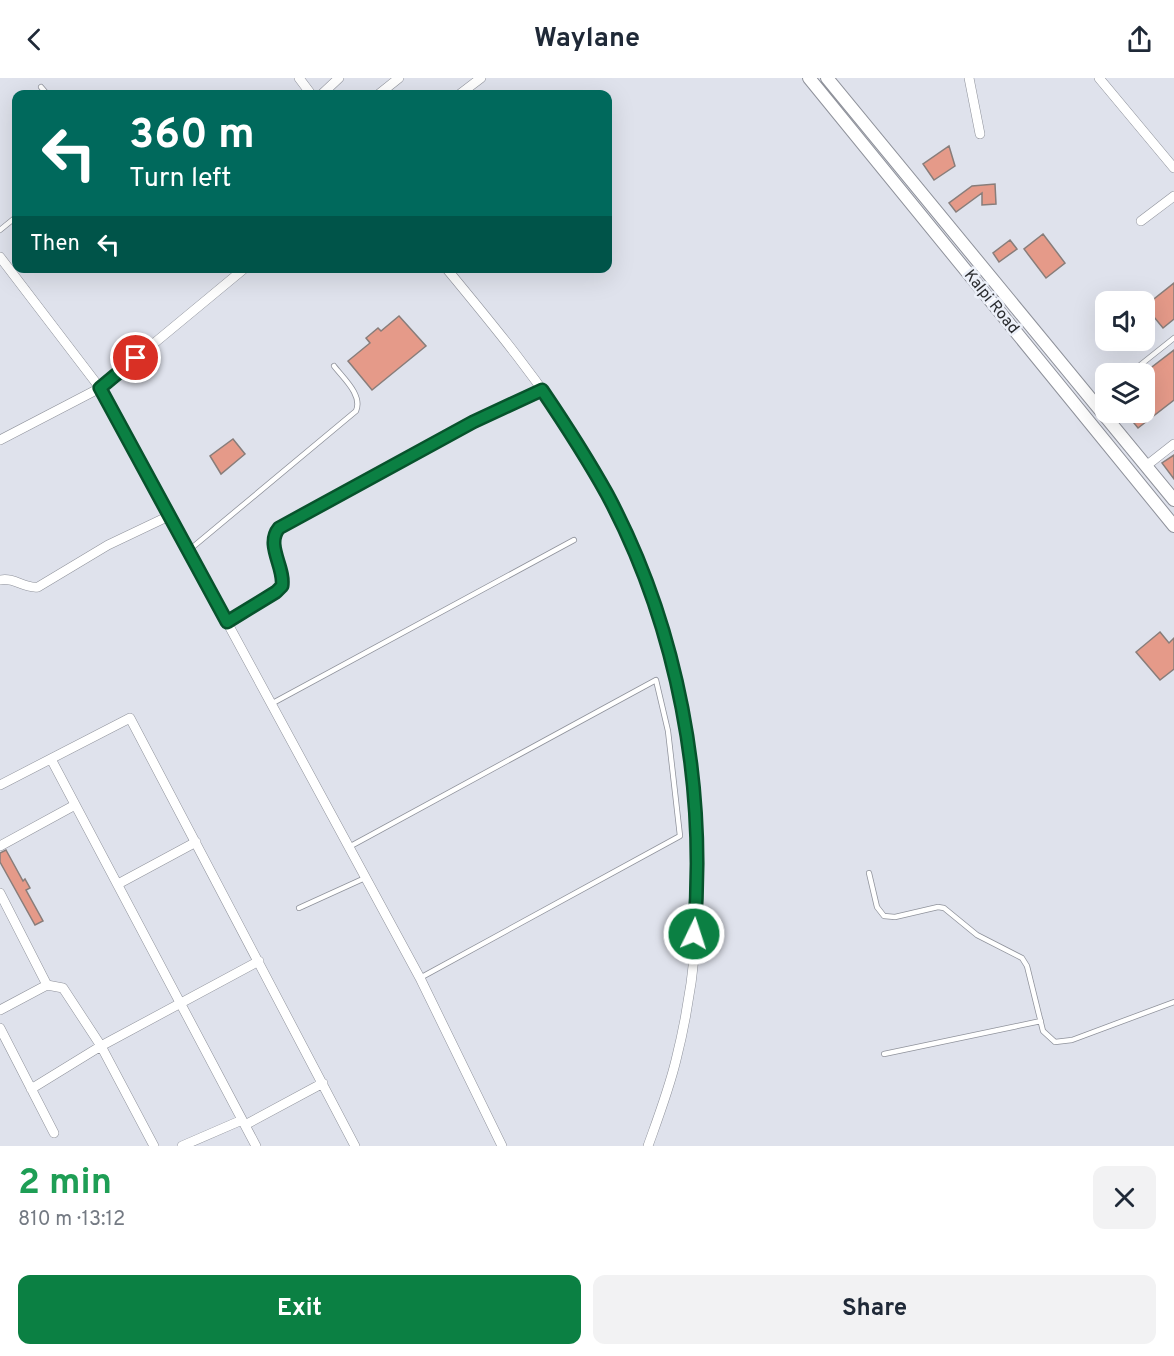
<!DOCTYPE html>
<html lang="en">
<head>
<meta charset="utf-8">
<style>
  :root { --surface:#fff; --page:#f2f2f3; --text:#1f2937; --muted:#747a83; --accent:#0b8043 }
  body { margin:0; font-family:Overpass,sans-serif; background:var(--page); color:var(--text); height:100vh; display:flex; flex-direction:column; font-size:22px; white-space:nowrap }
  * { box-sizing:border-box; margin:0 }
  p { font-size:20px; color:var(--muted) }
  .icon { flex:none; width:33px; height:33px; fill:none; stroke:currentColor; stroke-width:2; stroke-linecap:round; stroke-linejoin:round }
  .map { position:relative; height:1068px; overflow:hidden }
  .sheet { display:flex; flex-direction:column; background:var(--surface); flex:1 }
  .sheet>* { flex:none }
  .hud { position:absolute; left:12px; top:12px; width:600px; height:183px; border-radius:12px; box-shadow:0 6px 24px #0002; background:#00695c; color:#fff; overflow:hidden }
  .tools { position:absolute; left:1095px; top:213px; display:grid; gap:12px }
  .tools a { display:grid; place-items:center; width:60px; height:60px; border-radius:12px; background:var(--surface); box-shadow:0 6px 24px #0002; font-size:30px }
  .pin { position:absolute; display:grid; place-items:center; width:51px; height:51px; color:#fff; margin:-26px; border:3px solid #fff; border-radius:50%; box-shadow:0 2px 6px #0007 }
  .me { position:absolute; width:66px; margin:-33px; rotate:4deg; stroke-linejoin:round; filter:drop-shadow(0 0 4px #0008) }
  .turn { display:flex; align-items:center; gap:21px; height:126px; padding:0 18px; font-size:27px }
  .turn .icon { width:78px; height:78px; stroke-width:2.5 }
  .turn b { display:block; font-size:42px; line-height:51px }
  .then { display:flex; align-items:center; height:57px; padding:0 18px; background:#0003; gap:12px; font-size:22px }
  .round { display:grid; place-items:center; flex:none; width:63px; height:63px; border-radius:12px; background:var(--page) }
  .summary { display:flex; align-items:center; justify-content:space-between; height:102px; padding:0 18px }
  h1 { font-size:36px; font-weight:700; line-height:45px; color:#1e9e55 }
  .cta { display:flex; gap:12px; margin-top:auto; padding:12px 18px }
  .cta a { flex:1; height:69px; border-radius:12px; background:var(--accent); color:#fff; font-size:24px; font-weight:700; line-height:69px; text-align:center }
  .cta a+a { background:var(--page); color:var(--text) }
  header { display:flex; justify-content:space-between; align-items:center; height:78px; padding:0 18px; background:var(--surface); font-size:27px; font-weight:700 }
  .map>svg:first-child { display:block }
  .building { fill:#e59a89; stroke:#887d7a; stroke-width:1.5 }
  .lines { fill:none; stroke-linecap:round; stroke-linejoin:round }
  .service-casing { stroke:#8f929b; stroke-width:6 }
  .minor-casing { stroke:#8f929b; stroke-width:10 }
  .secondary-casing { stroke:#8f929b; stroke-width:14 }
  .service { stroke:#fff; stroke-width:4.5 }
  .minor { stroke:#fff; stroke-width:9 }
  .secondary { stroke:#fff; stroke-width:12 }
  .route-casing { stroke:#07532c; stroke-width:15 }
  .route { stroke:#0b8043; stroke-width:10 }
  .labels { text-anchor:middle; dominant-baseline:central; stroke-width:5; stroke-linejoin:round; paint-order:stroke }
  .street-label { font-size:16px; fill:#2b2d30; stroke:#ecf0f9 }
</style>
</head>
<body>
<header><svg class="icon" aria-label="back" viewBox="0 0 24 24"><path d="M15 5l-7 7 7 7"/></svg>Waylane<svg class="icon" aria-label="share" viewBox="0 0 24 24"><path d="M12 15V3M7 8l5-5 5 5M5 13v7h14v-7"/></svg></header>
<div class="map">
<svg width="1174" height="1068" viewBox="0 0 1174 1068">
  <rect width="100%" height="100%" fill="#dfe2ec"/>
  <path class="building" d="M949,68L955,88L934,102L923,86Z
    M995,106L996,126L982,127V115L956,134L949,125L972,108Z
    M1043,156L1065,185L1046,200L1024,171Z
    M1010,162L1017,171L999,184L993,175Z
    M1174,205V241L1163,250L1145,228Z
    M399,238L426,268L372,312L348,283L370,265L366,260L378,250L381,253Z
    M1174,272V322L1138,350L1125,334H1144V295Z
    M233,361L245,376L221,396L210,378Z
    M1174,377V401L1162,385Z
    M1160,554L1169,565L1174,560V591L1160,602L1136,574Z
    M6,772L23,803L25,801L30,810L26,812L43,843L35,847L0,784V775Z"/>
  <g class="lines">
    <defs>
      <path id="service" d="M41,9L47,16
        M0,152L16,139
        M1129,296L1174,260
        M1095,322L1106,314
        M188,473L356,333C363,317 343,300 334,288
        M227,544L276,514L282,508L274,465L279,450L459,351L542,312
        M271,626L574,462
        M349,769L656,602L668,653L680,758L420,900
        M869,795L877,829L884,838L895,839L938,829L944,830L977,857L1022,880L1027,888L1043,953L1055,964L1072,962L1174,924
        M299,830L365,800
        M884,976L1041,943"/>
      <path id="minor" d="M299,0L311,16
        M969,0L980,56
        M1099,0L1174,90
        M322,16L339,0
        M379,16L399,0
        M460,16L481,0
        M1141,143L1174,118
        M0,179L100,310L420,900L502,1068
        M446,190C494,248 542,306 581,370C688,548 727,779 676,982C669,1011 658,1040 648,1068
        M0,362L100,310L245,190
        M1146,388L1174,366
        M0,502C15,499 24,511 38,509L108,467L169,438
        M51,681L256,1068
        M0,707L130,640L355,1068
        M0,768L75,727
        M118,806L196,764
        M0,815L47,907
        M0,932L47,907L63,910L101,968L154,1068
        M0,950L54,1055
        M31,1011L101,968L259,883
        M245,1047L323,1005
        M182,1068L242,1042"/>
      <path id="secondary" d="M809,0L1174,448
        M827,0L1174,422"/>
    </defs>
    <use href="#service" class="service-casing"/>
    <use href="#minor" class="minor-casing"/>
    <use href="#secondary" class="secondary-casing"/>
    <use href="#service" class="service"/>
    <use href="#minor" class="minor"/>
    <use href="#secondary" class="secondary"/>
  </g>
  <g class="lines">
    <defs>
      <path id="route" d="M136,280L100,310L227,544L276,514L282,508C285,489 265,467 279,450L473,344L542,312C565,346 587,380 607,416C678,549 707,707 694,856"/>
    </defs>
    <use href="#route" class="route-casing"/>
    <use href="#route" class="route"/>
  </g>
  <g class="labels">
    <g class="street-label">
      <text transform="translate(991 224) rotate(51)">Kalpi Road</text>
    </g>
  </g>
</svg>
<div class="tools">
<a><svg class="icon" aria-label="sound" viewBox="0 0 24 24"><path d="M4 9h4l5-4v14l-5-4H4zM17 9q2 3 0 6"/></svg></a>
<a><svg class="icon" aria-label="layers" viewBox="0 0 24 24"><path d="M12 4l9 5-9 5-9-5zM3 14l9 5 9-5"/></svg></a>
</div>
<div class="pin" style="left:136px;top:280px;background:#d93025"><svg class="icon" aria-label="arrive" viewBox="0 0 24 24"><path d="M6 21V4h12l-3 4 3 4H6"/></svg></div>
<svg class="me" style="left:694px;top:856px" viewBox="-20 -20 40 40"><circle r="17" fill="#0b8043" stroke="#fff" stroke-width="3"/><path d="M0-11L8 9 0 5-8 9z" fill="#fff"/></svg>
<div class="hud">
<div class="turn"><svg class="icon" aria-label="left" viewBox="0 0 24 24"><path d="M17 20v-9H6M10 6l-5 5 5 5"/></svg><div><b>360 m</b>Turn left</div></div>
<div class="then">Then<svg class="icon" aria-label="left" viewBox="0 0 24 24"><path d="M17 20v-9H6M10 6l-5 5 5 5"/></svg></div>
</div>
</div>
<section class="sheet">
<div class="summary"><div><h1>2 min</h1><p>810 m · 13:12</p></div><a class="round"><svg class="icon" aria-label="close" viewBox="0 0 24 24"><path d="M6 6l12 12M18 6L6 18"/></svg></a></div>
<div class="cta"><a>Exit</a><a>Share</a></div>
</section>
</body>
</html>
